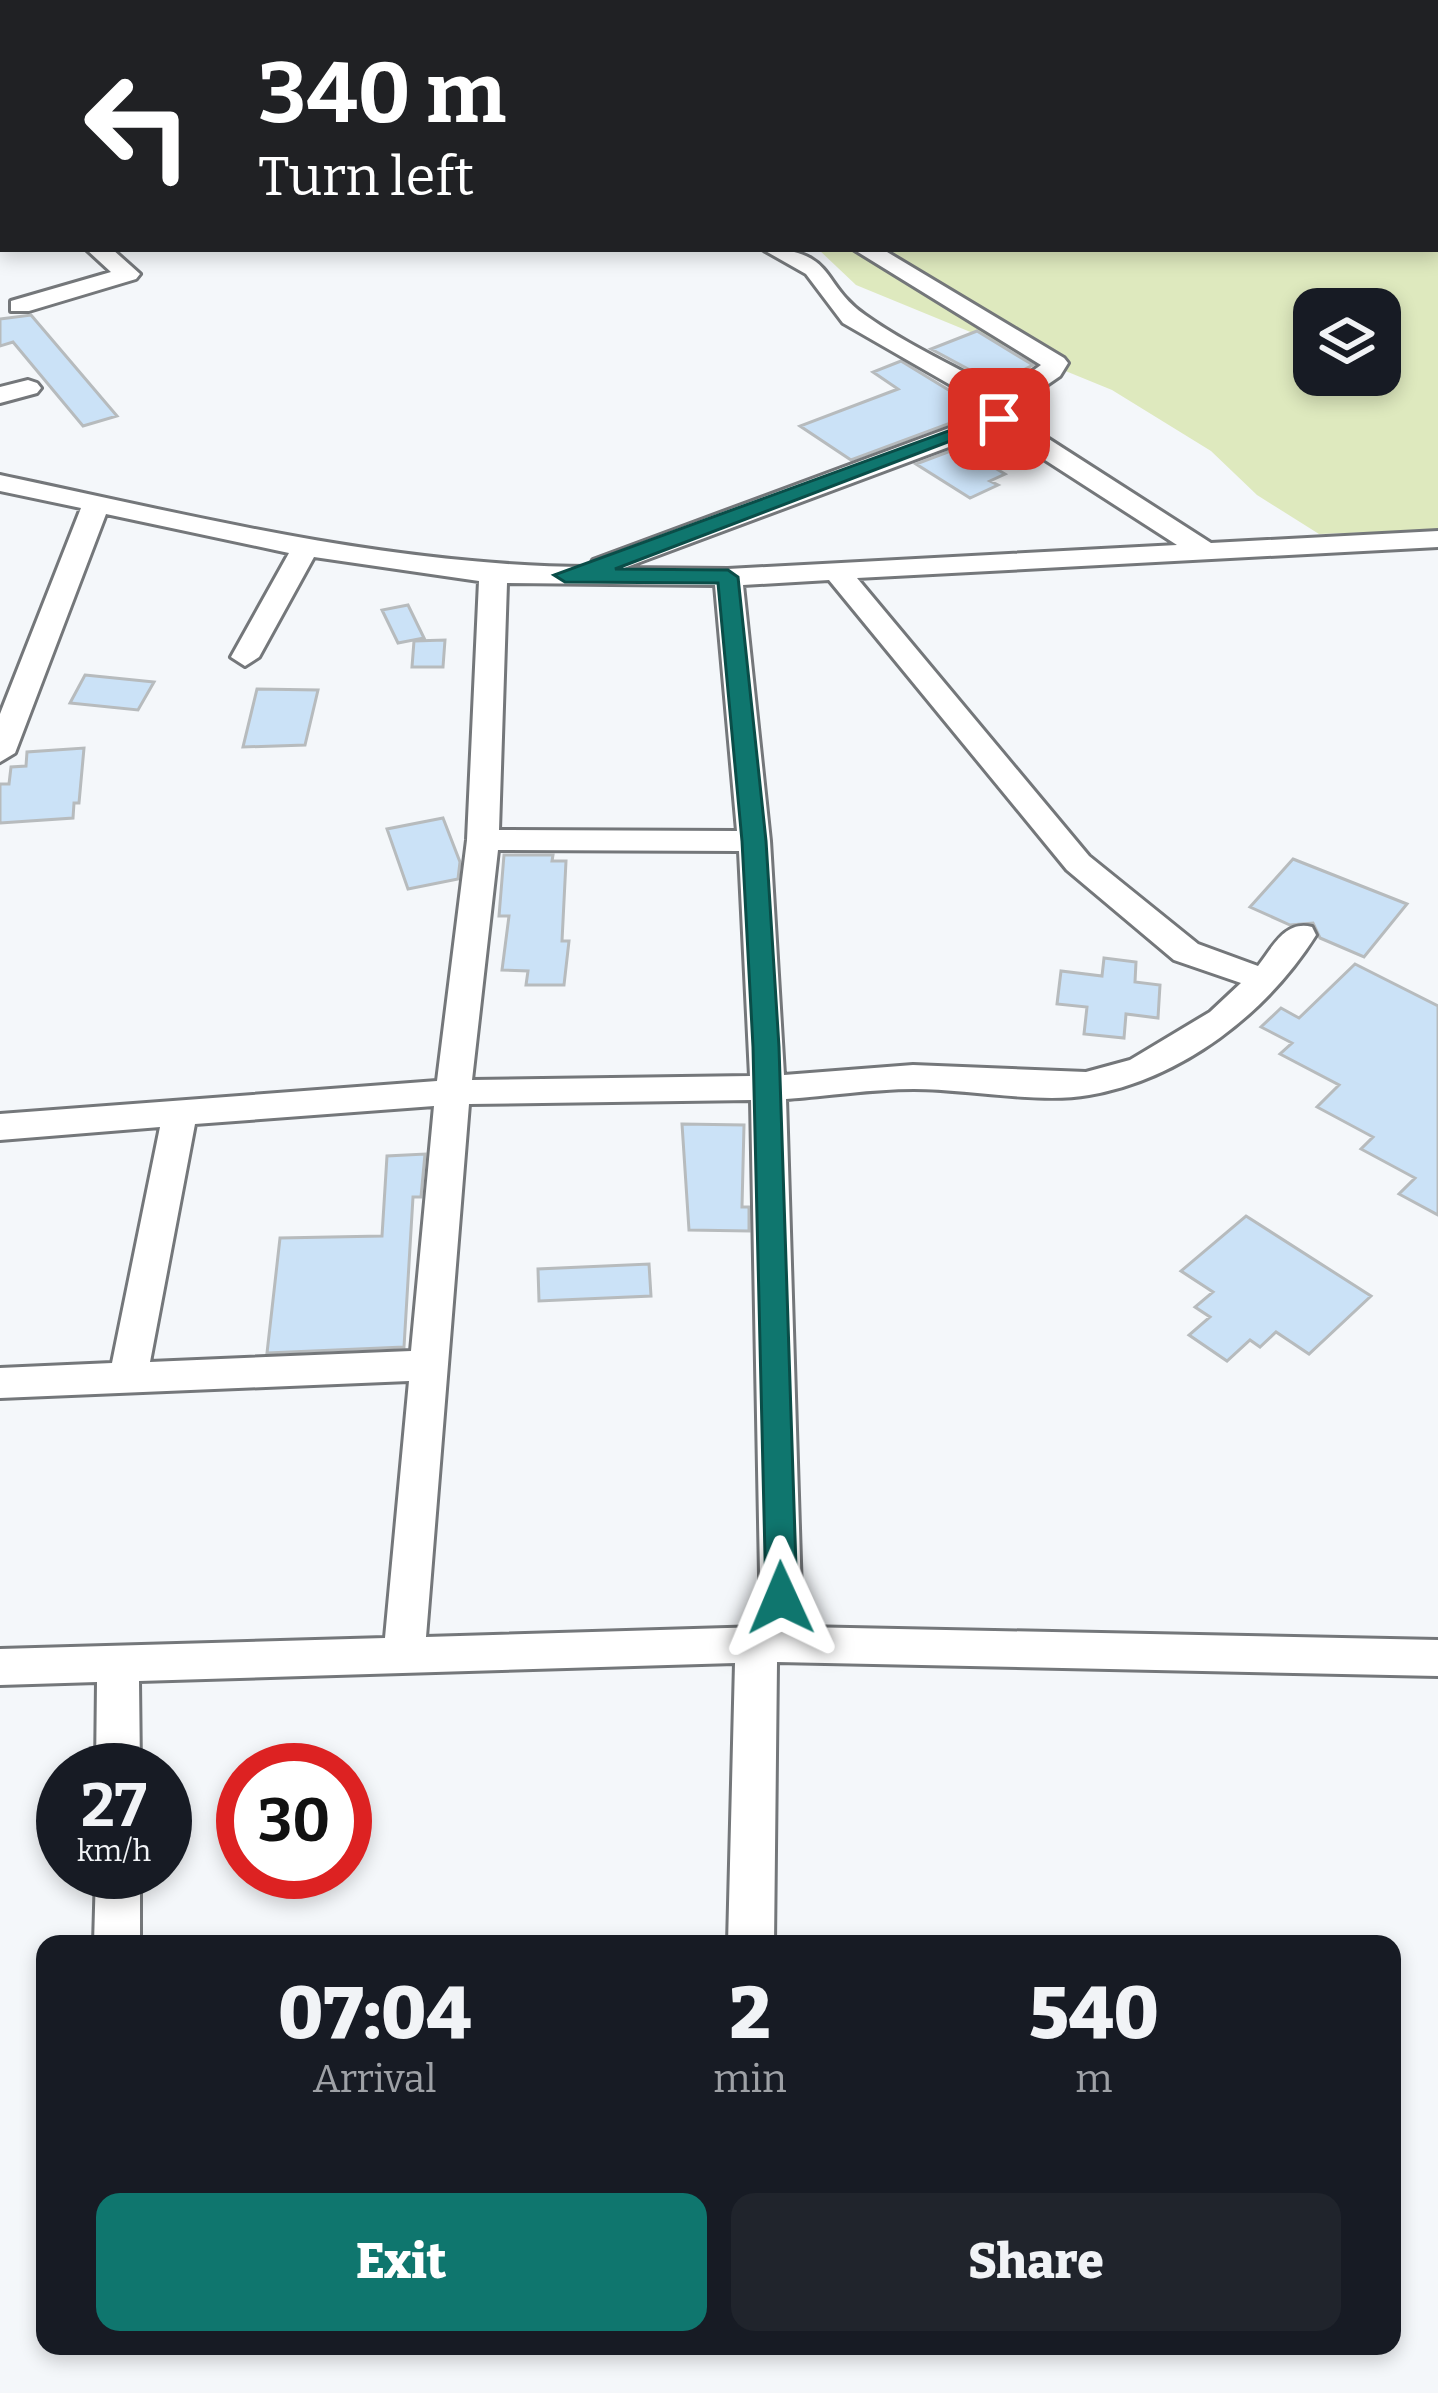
<!DOCTYPE html>
<html lang="en">
<head>
<meta charset="utf-8">
<style>
  :root { --surface:#171b24; --page:#20242c; --text:#f1f3f6; --muted:#9ea1a6; --accent:#0f766e }
  body { margin:0; font-family:Bitter,serif; background:var(--page); color:var(--text); height:100vh; display:flex; flex-direction:column; font-size:45px; white-space:nowrap }
  * { box-sizing:border-box; margin:0 }
  p { font-size:39px; color:var(--muted) }
  .icon { flex:none; width:66px; height:66px; fill:none; stroke:currentColor; stroke-width:2; stroke-linecap:round; stroke-linejoin:round }
  .map { position:relative; flex:1; overflow:hidden }
  .details { position:absolute; left:36px; top:1935px; width:1365px; height:420px; display:flex; flex-direction:column; background:var(--surface); border-radius:24px; box-shadow:0 6px 18px #0003 }
  .details>* { flex:none }
  .hud { position:absolute; left:0px; top:0px; width:1440px; height:252px; box-shadow:0 6px 18px #0003; background:#202124; color:#fff; overflow:hidden }
  .controls { position:absolute; left:1293px; top:288px; display:grid; gap:24px }
  .controls a { display:grid; place-items:center; width:108px; height:108px; border-radius:24px; background:var(--surface); box-shadow:0 6px 18px #0003; font-size:60px }
  .speed { position:absolute; left:36px; top:1743px; display:flex; gap:24px; font-size:60px; font-weight:700; text-align:center }
  .speed>* { display:grid; place-content:center; width:156px; height:156px; border-radius:50%; background:var(--surface); box-shadow:0 6px 18px #0003; line-height:1 }
  .speed small { font-size:30px; font-weight:400 }
  .speed .limit { border:18px solid #d22; background:#fff; color:#111 }
  .pin { position:absolute; display:grid; place-items:center; width:102px; height:102px; color:#fff; margin:-51px; border-radius:24px; box-shadow:0 6px 18px #0006 }
  .me { position:absolute; width:132px; margin:-66px; rotate:359deg; stroke-linejoin:round; filter:drop-shadow(0 0 9px #0008) }
  .turn { display:flex; align-items:center; gap:42px; height:252px; padding:0 60px; font-size:54px }
  .turn .icon { width:156px; height:156px; stroke-width:2.5 }
  .turn b { display:block; font-size:84px; line-height:102px }
  .eta { display:flex; justify-content:space-evenly; align-items:center; height:204px; text-align:center }
  .eta b { font-size:72px; font-weight:800; line-height:84px }
  .primary-button { display:flex; gap:24px; margin-top:auto; padding:24px 60px }
  .primary-button a { flex:1; height:138px; border-radius:24px; background:var(--accent); color:#fff; font-size:48px; font-weight:800; line-height:138px; text-align:center }
  .primary-button a+a { background:var(--page); color:var(--text) }
  .map>svg:first-child { display:block }
  .green { fill:#dee9be; fill-rule:evenodd }
  .building { fill:#cbe2f7; stroke:#b7bbbd; stroke-width:3 }
  .lines { fill:none; stroke-linecap:round; stroke-linejoin:round }
  .minor-casing { stroke:#74777a; stroke-width:6 }
  .minor { fill:#fff; fill-rule:evenodd }
  .route { fill:#0f766e; stroke:#0a4d48; stroke-width:3 }
</style>
</head>
<body>
<div class="map">
<svg width="1438" height="2393" viewBox="0 0 1438 2393">
  <rect width="100%" height="100%" fill="#f4f7fa"/>
  <path class="green" d="M0,0H1438V530L1319,534L1257,495L1211,451L1112,390L856,285L818,249H1437V3H3L0,91ZM1314,309H1380V375H1314Z"/>
  <path class="building" d="M31,315L117,416L83,426L13,342L0,346V319Z
    M977,331L1033,365L996,384L931,349Z
    M901,361L983,411L851,460L800,426L898,389L873,372Z
    M969,444L993,459L985,462L1005,474L990,481L998,485L970,498L916,464Z
    M408,605L424,638L398,643L382,610Z
    M445,640L443,667H412L414,641Z
    M85,675L154,682L138,710L70,703Z
    M257,689L318,690L305,745L243,747Z
    M84,748L79,803H74L73,818L0,823V784H9L11,767L26,766L27,752Z
    M443,818L460,862L458,879L408,889L387,829Z
    M504,855H553L552,861H566L562,941H569L564,985H526L528,971L502,970L509,916H499Z
    M1293,859L1407,904L1364,957L1320,938L1313,923L1290,925L1250,907Z
    M1104,958L1136,962L1135,982L1160,985L1158,1018L1126,1014L1124,1038L1084,1034L1087,1007L1057,1004L1061,971L1102,976Z
    M1355,964L1438,1006V1215L1399,1194L1415,1178L1361,1149L1373,1137L1317,1107L1339,1085L1280,1054L1292,1043L1261,1027L1281,1008L1299,1018Z
    M682,1124L744,1125L742,1207H749V1231L689,1230Z
    M425,1154L421,1197H413L404,1347L267,1353L280,1238L382,1236L387,1156Z
    M1246,1216L1371,1296L1309,1354L1276,1332L1260,1347L1250,1340L1227,1361L1189,1335L1210,1317L1195,1307L1213,1292L1181,1271Z
    M649,1264L651,1296L539,1301L538,1269Z"/>
  <g class="lines">
    <defs>
      <path id="minor" d="M0,155L3,156V171L0,170Z
        M3,210V224L0,225V211Z
        M86,249H112L140,274L136,279L29,311H11V301L111,272Z
        M762,249C837,249 819,283 865,315C907,345 957,367 1002,393L1041,365L853,249H882L1064,358L1068,363L1060,376L1015,407L1013,416L1211,543L1438,531V547L857,578L1089,856L1198,944L1258,966C1273,947 1285,920 1312,927L1316,935C1267,1013 1182,1079 1089,1095C1040,1104 967,1089 914,1089C872,1089 828,1096 786,1099L802,1627L1438,1640V1676L777,1662L774,1944H728L735,1663L139,1681L140,1770H96L97,1682L0,1685V1649L385,1638L409,1381L0,1398V1368L112,1363L160,1127L0,1140V1114L437,1081L467,840L479,581L314,557L259,657L245,666L231,657L289,553L106,514L15,753L0,762V714L81,508L0,491V475C194,516 389,566 590,567L593,560L987,414L989,407L843,323L806,274ZM997,429L1177,545L728,569L624,568ZM829,580L1067,870L1174,960L1241,983L1210,1012L1130,1060L1086,1072L913,1065L784,1075L770,841L743,585ZM507,583L715,585L737,831L499,830ZM498,850L739,851L750,1076L472,1080ZM751,1100L761,1627L426,1637L469,1104ZM434,1106L411,1351L150,1362L195,1124Z
        M28,380L37,383L41,388L37,393L0,403V387Z
        M96,1872H140V1944H94Z"/>
    </defs>
    <use href="#minor" class="minor-casing"/>
    <use href="#minor" class="minor"/>
  </g>
  <path class="route" d="M992,415L1008,419L615,569L728,570L738,577L766,841L779,1047L797,1598L792,1607L781,1611L770,1607L766,1598L753,1047L742,841L718,583L565,582L554,575Z"/>
</svg>
<div class="controls">
<a><svg class="icon" aria-label="layers" viewBox="0 0 24 24"><path d="M12 4l9 5-9 5-9-5zM3 14l9 5 9-5"/></svg></a>
</div>
<div class="speed"><div>27<small>km/h</small></div><div class="limit">30</div></div>
<div class="pin" style="left:999px;top:419px;background:#d93025"><svg class="icon" aria-label="arrive" viewBox="0 0 24 24"><path d="M6 21V4h12l-3 4 3 4H6"/></svg></div>
<svg class="me" style="left:781px;top:1598px" viewBox="-20 -20 40 40"><path d="M0-17L14 15 0 8-14 15z" fill="#0f766e" stroke="#fff" stroke-width="4"/></svg>
<div class="hud">
<div class="turn"><svg class="icon" aria-label="left" viewBox="0 0 24 24"><path d="M17 20v-9H6M10 6l-5 5 5 5"/></svg><div><b>340 m</b>Turn left</div></div>
</div>
<section class="details">
<div class="eta">
<div><b>07:04</b><p>Arrival</p></div>
<div><b>2</b><p>min</p></div>
<div><b>540</b><p>m</p></div>
</div>
<div class="primary-button"><a>Exit</a><a>Share</a></div>
</section>
</div>
</body>
</html>
